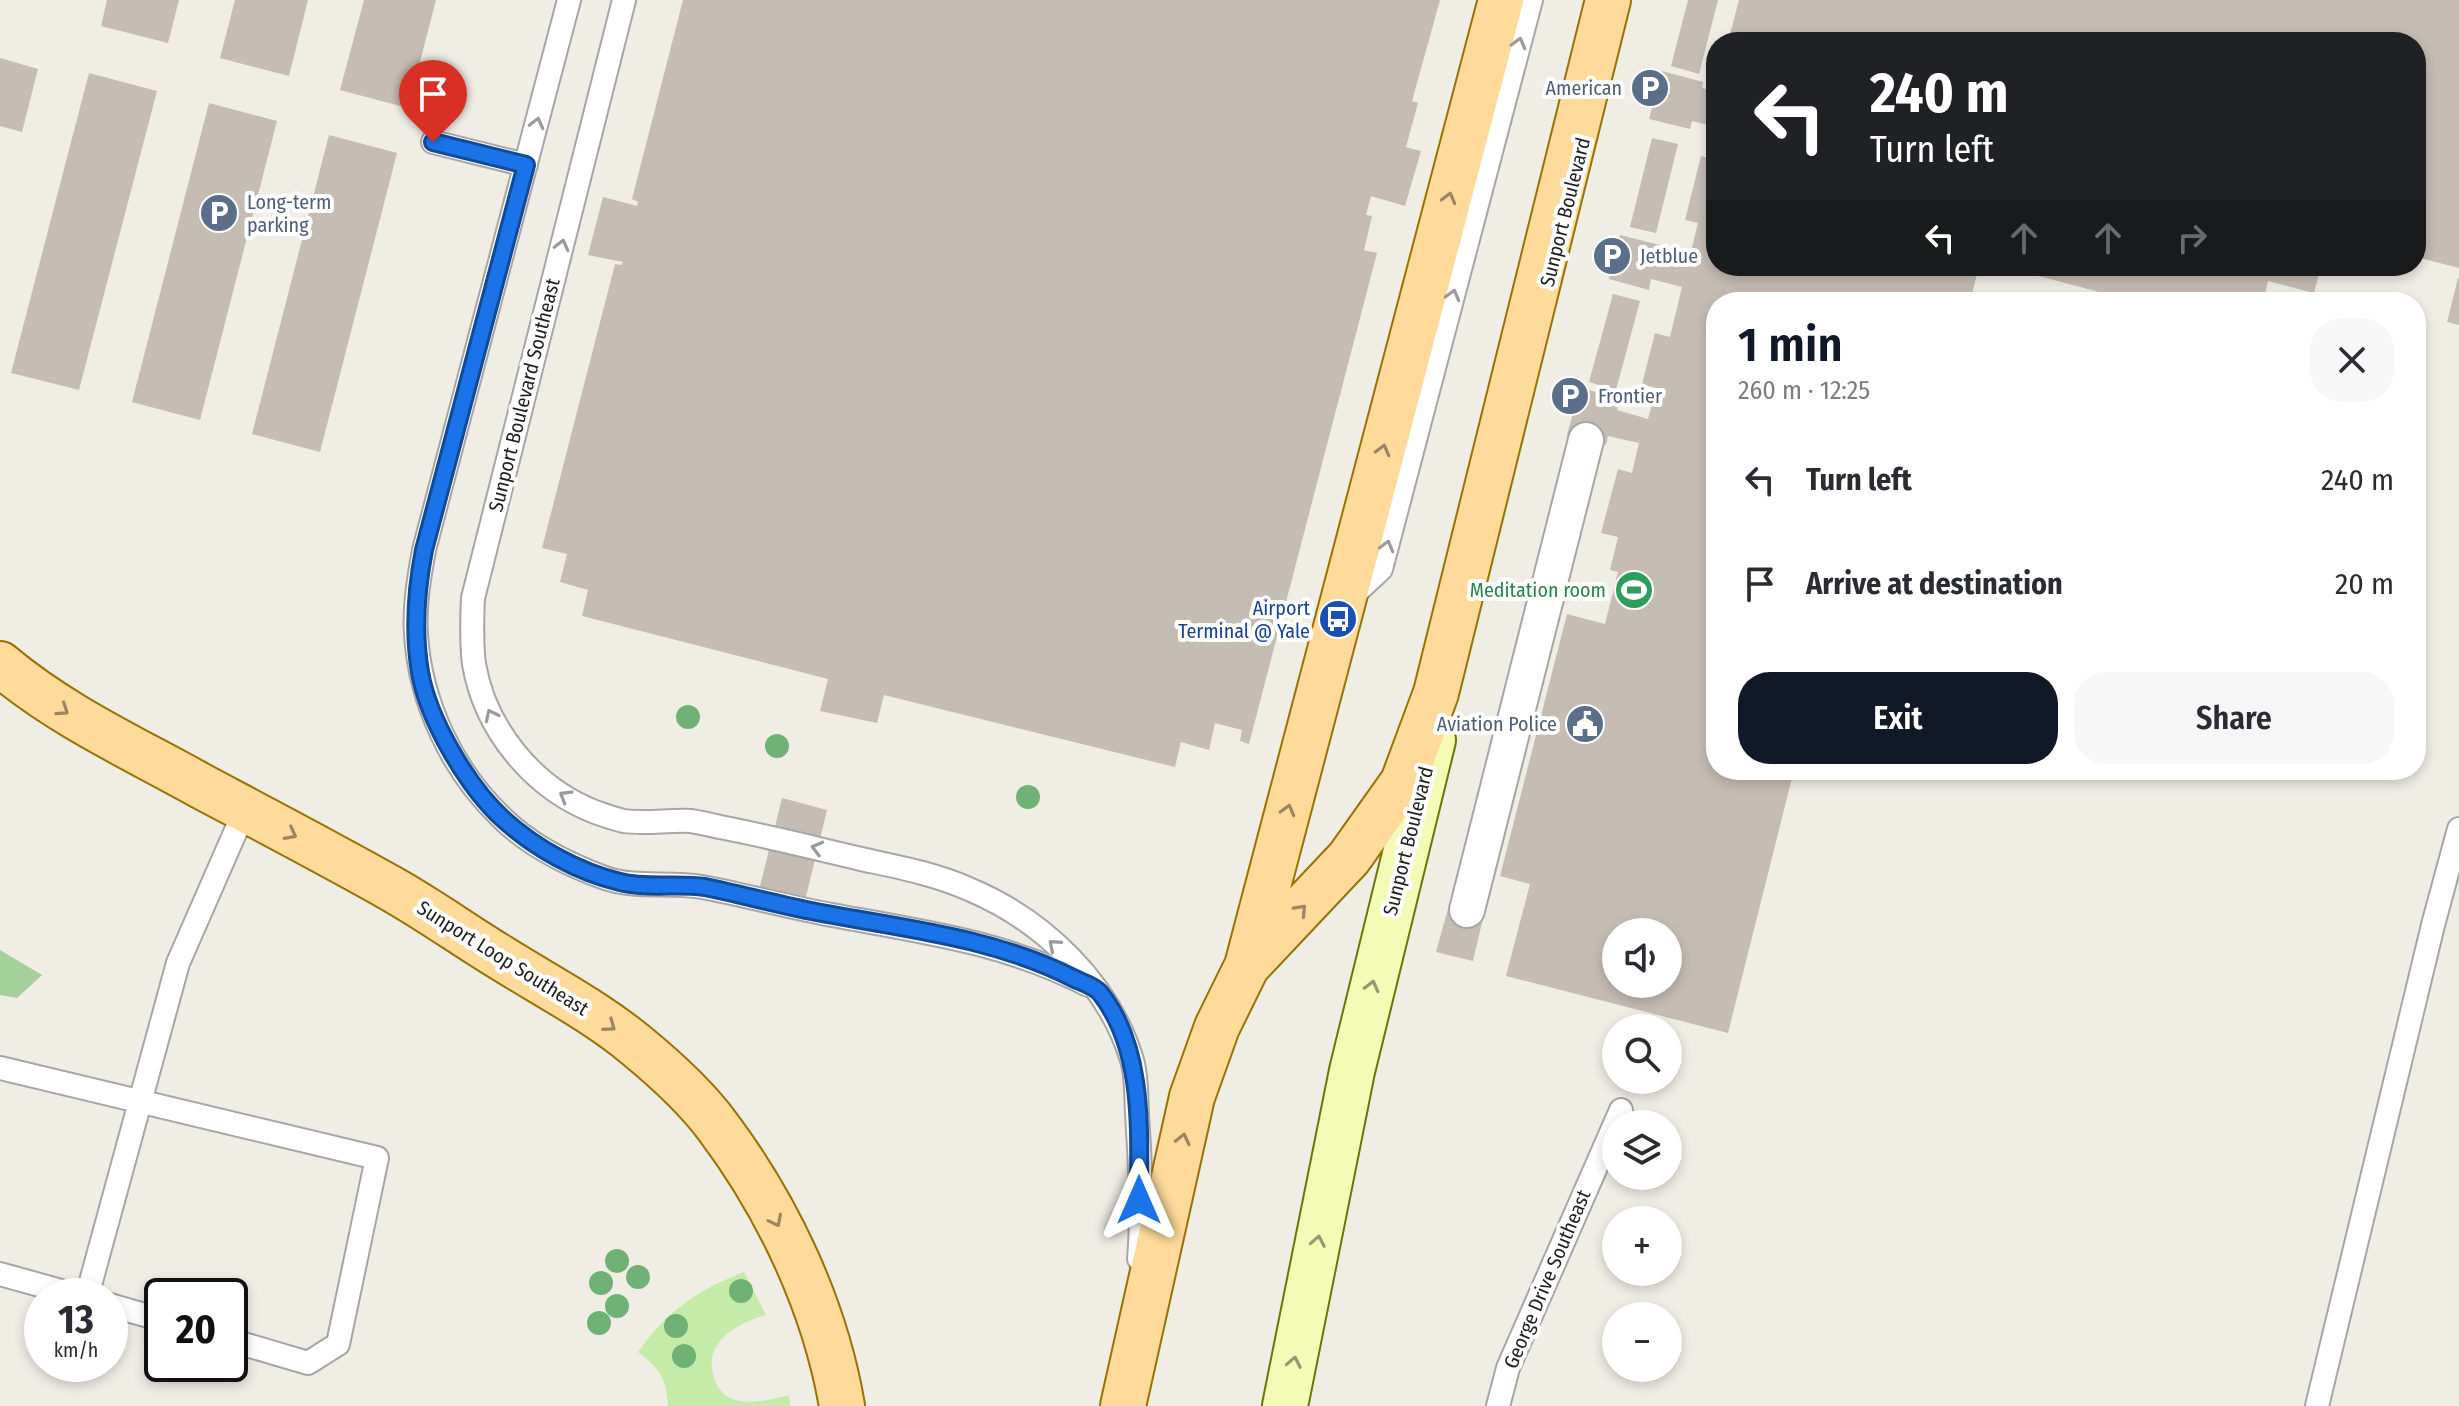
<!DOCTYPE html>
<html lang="en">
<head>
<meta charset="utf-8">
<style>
  :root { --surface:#fff; --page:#f7f7f7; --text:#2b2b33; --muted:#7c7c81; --accent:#111827 }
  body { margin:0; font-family:"Fira Sans Condensed",sans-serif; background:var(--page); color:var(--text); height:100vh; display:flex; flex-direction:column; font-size:30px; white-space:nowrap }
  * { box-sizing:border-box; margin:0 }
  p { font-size:26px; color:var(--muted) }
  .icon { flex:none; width:44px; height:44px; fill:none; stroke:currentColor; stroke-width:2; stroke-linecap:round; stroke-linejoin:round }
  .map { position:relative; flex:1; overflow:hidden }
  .sheet { position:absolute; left:1706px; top:292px; width:720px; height:488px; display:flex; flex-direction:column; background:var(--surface); border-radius:32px; box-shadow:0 4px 12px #0003 }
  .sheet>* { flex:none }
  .top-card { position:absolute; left:1706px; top:32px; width:720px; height:244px; border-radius:32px; box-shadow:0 4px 12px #0003; background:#202124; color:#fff; overflow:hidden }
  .controls { position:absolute; left:1602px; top:918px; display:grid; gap:16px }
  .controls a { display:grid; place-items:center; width:80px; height:80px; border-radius:50%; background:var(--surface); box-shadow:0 4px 12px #0003; font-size:40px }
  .speed { position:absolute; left:24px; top:1278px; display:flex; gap:16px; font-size:40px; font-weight:700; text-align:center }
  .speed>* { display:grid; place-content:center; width:104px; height:104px; border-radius:50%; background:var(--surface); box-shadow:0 4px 12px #0003; line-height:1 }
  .speed small { font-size:20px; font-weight:400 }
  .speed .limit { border:4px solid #111; border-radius:12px; background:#fff; color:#111 }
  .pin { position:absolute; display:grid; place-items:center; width:68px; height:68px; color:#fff; margin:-82px -34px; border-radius:50% 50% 50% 0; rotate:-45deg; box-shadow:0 0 8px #0007 }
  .pin .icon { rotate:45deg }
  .me { position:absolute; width:88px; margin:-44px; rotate:0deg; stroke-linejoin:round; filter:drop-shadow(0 0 6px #0008) }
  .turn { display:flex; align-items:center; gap:28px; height:168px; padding:0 32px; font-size:36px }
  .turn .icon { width:104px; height:104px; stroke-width:2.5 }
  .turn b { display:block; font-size:56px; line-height:68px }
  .lanes { display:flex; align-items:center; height:76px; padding:0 32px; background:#0003; justify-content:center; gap:40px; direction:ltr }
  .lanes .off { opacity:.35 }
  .round { display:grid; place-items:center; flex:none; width:84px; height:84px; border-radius:32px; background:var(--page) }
  .headline { display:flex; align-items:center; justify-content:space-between; height:136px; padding:0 32px }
  h1 { font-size:48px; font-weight:600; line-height:60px; color:var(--accent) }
  .action { display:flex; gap:16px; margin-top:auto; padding:16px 32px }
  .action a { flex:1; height:92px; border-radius:32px; background:var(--accent); color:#fff; font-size:32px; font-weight:600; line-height:92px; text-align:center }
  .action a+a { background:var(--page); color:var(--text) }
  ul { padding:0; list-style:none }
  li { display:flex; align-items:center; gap:24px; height:104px; padding:0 32px }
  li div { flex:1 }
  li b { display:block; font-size:30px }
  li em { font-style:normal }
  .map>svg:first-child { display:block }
  .grass { fill:#c5eba9 }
  .forest { fill:#a5d098 }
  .building { fill:#c5bcb4; fill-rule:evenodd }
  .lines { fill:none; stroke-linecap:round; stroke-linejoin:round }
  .service-casing { stroke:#a6a6a6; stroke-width:26 }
  .pedestrian-casing { stroke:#a6a6a6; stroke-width:38 }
  .secondary-casing { stroke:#647a02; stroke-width:48 }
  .primary-casing { stroke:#997200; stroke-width:48 }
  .service { stroke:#fff; stroke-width:22 }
  .pedestrian { stroke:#fff; stroke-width:34 }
  .secondary { stroke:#f3fbb7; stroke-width:44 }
  .primary { stroke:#fedb9b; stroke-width:44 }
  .tree { fill:#70b276 }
  .oneway { stroke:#9a9a9a }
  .oneway2 { stroke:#9a8663 }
  .oneway3 { stroke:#949873 }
  .route-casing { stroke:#114b97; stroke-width:20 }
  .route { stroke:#1a73e8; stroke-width:14 }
  .labels { text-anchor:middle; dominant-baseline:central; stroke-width:8; stroke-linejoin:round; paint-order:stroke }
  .service-label { font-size:20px; fill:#4e5e75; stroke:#fff; text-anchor:start }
  .street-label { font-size:20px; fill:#1f1f1f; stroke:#fff }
  .leisure-label { font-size:20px; fill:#27864d; stroke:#fff; text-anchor:end }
  .transit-label { font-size:20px; fill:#164399; stroke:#fff; text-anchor:end }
</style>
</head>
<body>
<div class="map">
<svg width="2459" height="1406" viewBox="0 0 2459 1406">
  <rect width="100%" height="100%" fill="#f0ede5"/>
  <path class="grass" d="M744,1272L766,1315C738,1323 702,1342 714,1377C716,1385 721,1393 728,1397C745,1406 772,1400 789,1395L790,1406H668C666,1376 660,1370 638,1352C667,1311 697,1290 744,1272Z"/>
  <path class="forest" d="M0,950L42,975L17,998L0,995Z"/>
  <path class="building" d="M107,0H179L168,43L101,26Z
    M235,0H308L289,76L220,58Z
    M364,0H436L408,108L340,90Z
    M683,0H1440L1412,101L1418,103L1406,147L1421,151L1405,206L1371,196L1366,215L1372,216L1364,250L1377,253L1249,744L1240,741L1242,730L1215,723L1209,750L1181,742L1175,767L884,695L877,723L820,711L828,679L582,616L588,590L560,582L567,554L542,548L615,264L621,265L623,262L588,255L603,197L637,206L638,202L632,199Z
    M1688,0H1718L1699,74L1671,66Z
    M1739,0H2459V268L2416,257V42H1728Z
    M0,58L38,69L22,132L0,126Z
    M1662,71L1703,82L1702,88L1716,91V127L1692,121L1690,129L1649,119Z
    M89,73L157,91L79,390L11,373Z
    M209,103L277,121L200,420L132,402Z
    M329,135L397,153L320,452L252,434Z
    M1652,138L1678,144L1656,233L1630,227Z
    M1701,156L1716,160V266H1979L1970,302H1716V770H1794L1728,1033L1506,976L1530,884L1500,876L1567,614L1605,624L1618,572L1610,570L1618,537L1601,533L1618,469L1632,473L1639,443L1608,436L1606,445L1567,435L1580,388L1619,398L1617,410L1648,419L1656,388L1642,384L1655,333L1670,337L1682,287L1651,279L1649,290L1609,279L1620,235L1660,245L1658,253L1689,260L1698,223L1685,220ZM1616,932H1668V984H1616Z
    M2001,266H2321L2314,293L2268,281L2263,302H2137Z
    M2458,278H2459V325L2447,322Z
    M1613,294L1640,301L1616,390L1589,382Z
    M782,798L827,810L803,909L757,898Z
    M1449,905L1484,914L1473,961L1436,952Z"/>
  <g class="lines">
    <defs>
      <path id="service" d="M569,0L424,550C419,578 414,606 416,634C420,702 452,770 501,817C529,845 569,865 605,878C637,889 669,881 702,887C745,895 788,907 832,915C923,932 1005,942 1088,985
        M624,0L473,598C472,620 471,642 474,664C485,729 533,788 595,812C604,815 614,819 624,821C645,824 668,820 690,821C700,822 710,825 720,827C767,836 814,848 861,859C898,867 936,874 971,890C1044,921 1109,984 1132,1060C1137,1077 1136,1097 1137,1114C1140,1162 1143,1212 1139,1259
        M433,142L526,165
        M1351,597L1381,569L1531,0
        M0,1068L377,1158L338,1344L308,1363L230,1340
        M0,1274L79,1296
        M87,1296L178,963L245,810
        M110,1305L162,1320
        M1498,1406L1508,1368L1621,1110
        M2317,1406L2433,925L2459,829"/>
      <path id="pedestrian" d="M1467,910L1586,440"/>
      <path id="secondary" d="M1285,1406L1352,1071L1433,740"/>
      <path id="primary" d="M0,664C62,716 131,747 201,786C265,820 330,854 392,889C429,910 464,935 500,957C546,986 595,1011 637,1046C665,1069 696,1097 718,1127C778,1207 825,1306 842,1406
        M1249,964L1349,858L1403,782L1436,693L1608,0
        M1123,1406L1192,1097L1217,1027L1247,966L1501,0"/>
    </defs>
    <use href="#service" class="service-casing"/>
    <use href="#pedestrian" class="pedestrian-casing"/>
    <use href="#secondary" class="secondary-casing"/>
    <use href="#primary" class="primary-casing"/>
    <use href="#service" class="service"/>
    <use href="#pedestrian" class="pedestrian"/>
    <use href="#secondary" class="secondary"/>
    <use href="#primary" class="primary"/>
  </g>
  <g class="tree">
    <circle cx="688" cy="717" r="12"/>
    <circle cx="777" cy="746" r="12"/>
    <circle cx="1028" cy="797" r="12"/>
    <circle cx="617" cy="1261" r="12"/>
    <circle cx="638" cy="1277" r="12"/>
    <circle cx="601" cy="1283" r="12"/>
    <circle cx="741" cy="1291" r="12"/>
    <circle cx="617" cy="1306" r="12"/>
    <circle cx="599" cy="1323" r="12"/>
    <circle cx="676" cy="1326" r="12"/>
    <circle cx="684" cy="1356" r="12"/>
  </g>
  <defs><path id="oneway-chevron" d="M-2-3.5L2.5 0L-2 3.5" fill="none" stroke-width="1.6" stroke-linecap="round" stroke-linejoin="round" transform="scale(2)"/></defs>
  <g class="oneway">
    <use href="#oneway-chevron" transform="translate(1519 43) rotate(-75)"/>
    <use href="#oneway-chevron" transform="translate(537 123) rotate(-76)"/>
    <use href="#oneway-chevron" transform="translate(562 245) rotate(-76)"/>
    <use href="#oneway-chevron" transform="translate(1453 295) rotate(-75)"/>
    <use href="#oneway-chevron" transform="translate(1387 546) rotate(-75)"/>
    <use href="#oneway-chevron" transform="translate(491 715) rotate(-116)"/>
    <use href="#oneway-chevron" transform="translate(565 796) rotate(-149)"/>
    <use href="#oneway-chevron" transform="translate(817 848) rotate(-166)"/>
    <use href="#oneway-chevron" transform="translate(1054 945) rotate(-139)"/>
  </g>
  <g class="oneway2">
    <use href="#oneway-chevron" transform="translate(1449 198) rotate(-75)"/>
    <use href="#oneway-chevron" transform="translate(1383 450) rotate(-75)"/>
    <use href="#oneway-chevron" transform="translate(63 710) rotate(34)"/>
    <use href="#oneway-chevron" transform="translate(1288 810) rotate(-75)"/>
    <use href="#oneway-chevron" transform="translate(291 834) rotate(28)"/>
    <use href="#oneway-chevron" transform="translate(1301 910) rotate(-47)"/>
    <use href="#oneway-chevron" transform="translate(610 1026) rotate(36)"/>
    <use href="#oneway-chevron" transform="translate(1183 1139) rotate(-77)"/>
    <use href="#oneway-chevron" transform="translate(776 1221) rotate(63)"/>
  </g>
  <g class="oneway3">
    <use href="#oneway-chevron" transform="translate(1372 986) rotate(-76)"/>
    <use href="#oneway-chevron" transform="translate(1318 1241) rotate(-79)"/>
    <use href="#oneway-chevron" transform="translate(1294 1362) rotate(-79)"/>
  </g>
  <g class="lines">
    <defs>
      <path id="route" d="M433,142L526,165L424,550C416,591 413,630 420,672C428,719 467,786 503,819C535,848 578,872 620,882C648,889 677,883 705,887C739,894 772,903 806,910C897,928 992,936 1075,979C1084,983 1096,987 1101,994C1145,1051 1139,1132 1139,1200"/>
    </defs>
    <use href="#route" class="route-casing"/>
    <use href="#route" class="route"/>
  </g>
  <defs>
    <symbol id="parking-disc" viewBox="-11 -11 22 22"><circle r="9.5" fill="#5c6f8a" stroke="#fff"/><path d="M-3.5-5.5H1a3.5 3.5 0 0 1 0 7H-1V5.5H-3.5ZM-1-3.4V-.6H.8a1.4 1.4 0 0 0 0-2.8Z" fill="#fff"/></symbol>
    <symbol id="stadium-disc" viewBox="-11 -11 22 22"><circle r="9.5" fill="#2e9e5b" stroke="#fff"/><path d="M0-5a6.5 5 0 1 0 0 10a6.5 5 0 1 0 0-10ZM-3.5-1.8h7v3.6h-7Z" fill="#fff"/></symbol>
    <symbol id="bus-disc" viewBox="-11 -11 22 22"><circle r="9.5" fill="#1a4fb4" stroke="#fff"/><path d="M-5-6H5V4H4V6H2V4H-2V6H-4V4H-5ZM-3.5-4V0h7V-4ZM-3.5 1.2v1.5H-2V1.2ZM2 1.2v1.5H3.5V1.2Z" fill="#fff"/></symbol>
    <symbol id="civic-disc" viewBox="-11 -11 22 22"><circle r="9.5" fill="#5c6f8a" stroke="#fff"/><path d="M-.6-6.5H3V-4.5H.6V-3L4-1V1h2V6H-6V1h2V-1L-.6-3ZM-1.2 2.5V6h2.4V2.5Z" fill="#fff"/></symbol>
  </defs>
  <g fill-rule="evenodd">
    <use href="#parking-disc" x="1628" y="66" width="44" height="44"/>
    <use href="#parking-disc" x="197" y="191" width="44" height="44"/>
    <use href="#parking-disc" x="1590" y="234" width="44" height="44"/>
    <use href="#parking-disc" x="1548" y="374" width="44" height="44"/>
    <use href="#stadium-disc" x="1612" y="568" width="44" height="44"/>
    <use href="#bus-disc" x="1316" y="597" width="44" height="44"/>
    <use href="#civic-disc" x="1563" y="702" width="44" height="44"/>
  </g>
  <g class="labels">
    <g class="service-label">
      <text x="1622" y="88" text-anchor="end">American</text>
      <text x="247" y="202">Long-term<tspan x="247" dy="23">parking</tspan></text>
      <text x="1640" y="256">Jetblue</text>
      <text x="1598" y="396">Frontier</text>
      <text x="1557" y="724" text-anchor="end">Aviation Police</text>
    </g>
    <g class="street-label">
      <text transform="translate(1565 212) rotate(-76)">Sunport Boulevard</text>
      <text transform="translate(524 395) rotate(-76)">Sunport Boulevard Southeast</text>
      <text transform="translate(1408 841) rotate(-76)">Sunport Boulevard</text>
      <text transform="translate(503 958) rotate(32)">Sunport Loop Southeast</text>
      <text transform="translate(1547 1279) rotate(-67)">George Drive Southeast</text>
    </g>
    <g class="leisure-label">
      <text x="1606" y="590">Meditation room</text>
    </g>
    <g class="transit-label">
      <text x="1310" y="608">Airport<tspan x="1310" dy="23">Terminal @ Yale</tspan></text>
    </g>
  </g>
</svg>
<div class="controls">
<a><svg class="icon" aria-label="sound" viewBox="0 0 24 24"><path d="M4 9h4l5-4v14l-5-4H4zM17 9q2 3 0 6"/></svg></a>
<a><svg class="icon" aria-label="search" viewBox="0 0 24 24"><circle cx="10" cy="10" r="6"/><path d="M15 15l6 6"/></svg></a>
<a><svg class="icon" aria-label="layers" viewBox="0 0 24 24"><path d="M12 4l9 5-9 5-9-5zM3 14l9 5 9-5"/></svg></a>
<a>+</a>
<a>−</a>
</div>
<div class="speed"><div>13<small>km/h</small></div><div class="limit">20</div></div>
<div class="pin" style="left:433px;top:142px;background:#d93025"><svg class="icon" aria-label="arrive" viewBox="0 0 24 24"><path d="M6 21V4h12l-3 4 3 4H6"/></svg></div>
<svg class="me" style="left:1139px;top:1200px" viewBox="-20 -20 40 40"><path d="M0-17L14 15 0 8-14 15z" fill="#1a73e8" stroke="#fff" stroke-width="4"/></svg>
<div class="top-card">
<div class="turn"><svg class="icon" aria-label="left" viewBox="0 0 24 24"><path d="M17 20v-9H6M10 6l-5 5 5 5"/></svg><div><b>240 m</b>Turn left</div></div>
<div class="lanes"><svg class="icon" aria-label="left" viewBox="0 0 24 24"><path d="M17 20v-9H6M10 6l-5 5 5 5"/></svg><svg class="icon off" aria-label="ahead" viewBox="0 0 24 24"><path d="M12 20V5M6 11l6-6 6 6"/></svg><svg class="icon off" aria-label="ahead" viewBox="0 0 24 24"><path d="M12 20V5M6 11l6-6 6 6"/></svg><svg class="icon off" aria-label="right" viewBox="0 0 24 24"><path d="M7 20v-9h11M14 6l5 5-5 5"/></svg></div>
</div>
<section class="sheet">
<div class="headline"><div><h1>1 min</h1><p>260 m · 12:25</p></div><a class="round"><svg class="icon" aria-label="close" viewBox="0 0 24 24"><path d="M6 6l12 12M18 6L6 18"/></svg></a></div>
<ul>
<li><svg class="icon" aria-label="left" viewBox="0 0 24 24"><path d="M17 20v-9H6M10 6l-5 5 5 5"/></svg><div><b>Turn left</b></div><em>240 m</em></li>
<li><svg class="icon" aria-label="arrive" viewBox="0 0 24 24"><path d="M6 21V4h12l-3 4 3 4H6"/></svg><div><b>Arrive at destination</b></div><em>20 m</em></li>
</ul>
<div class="action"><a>Exit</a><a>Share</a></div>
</section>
</div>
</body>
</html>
